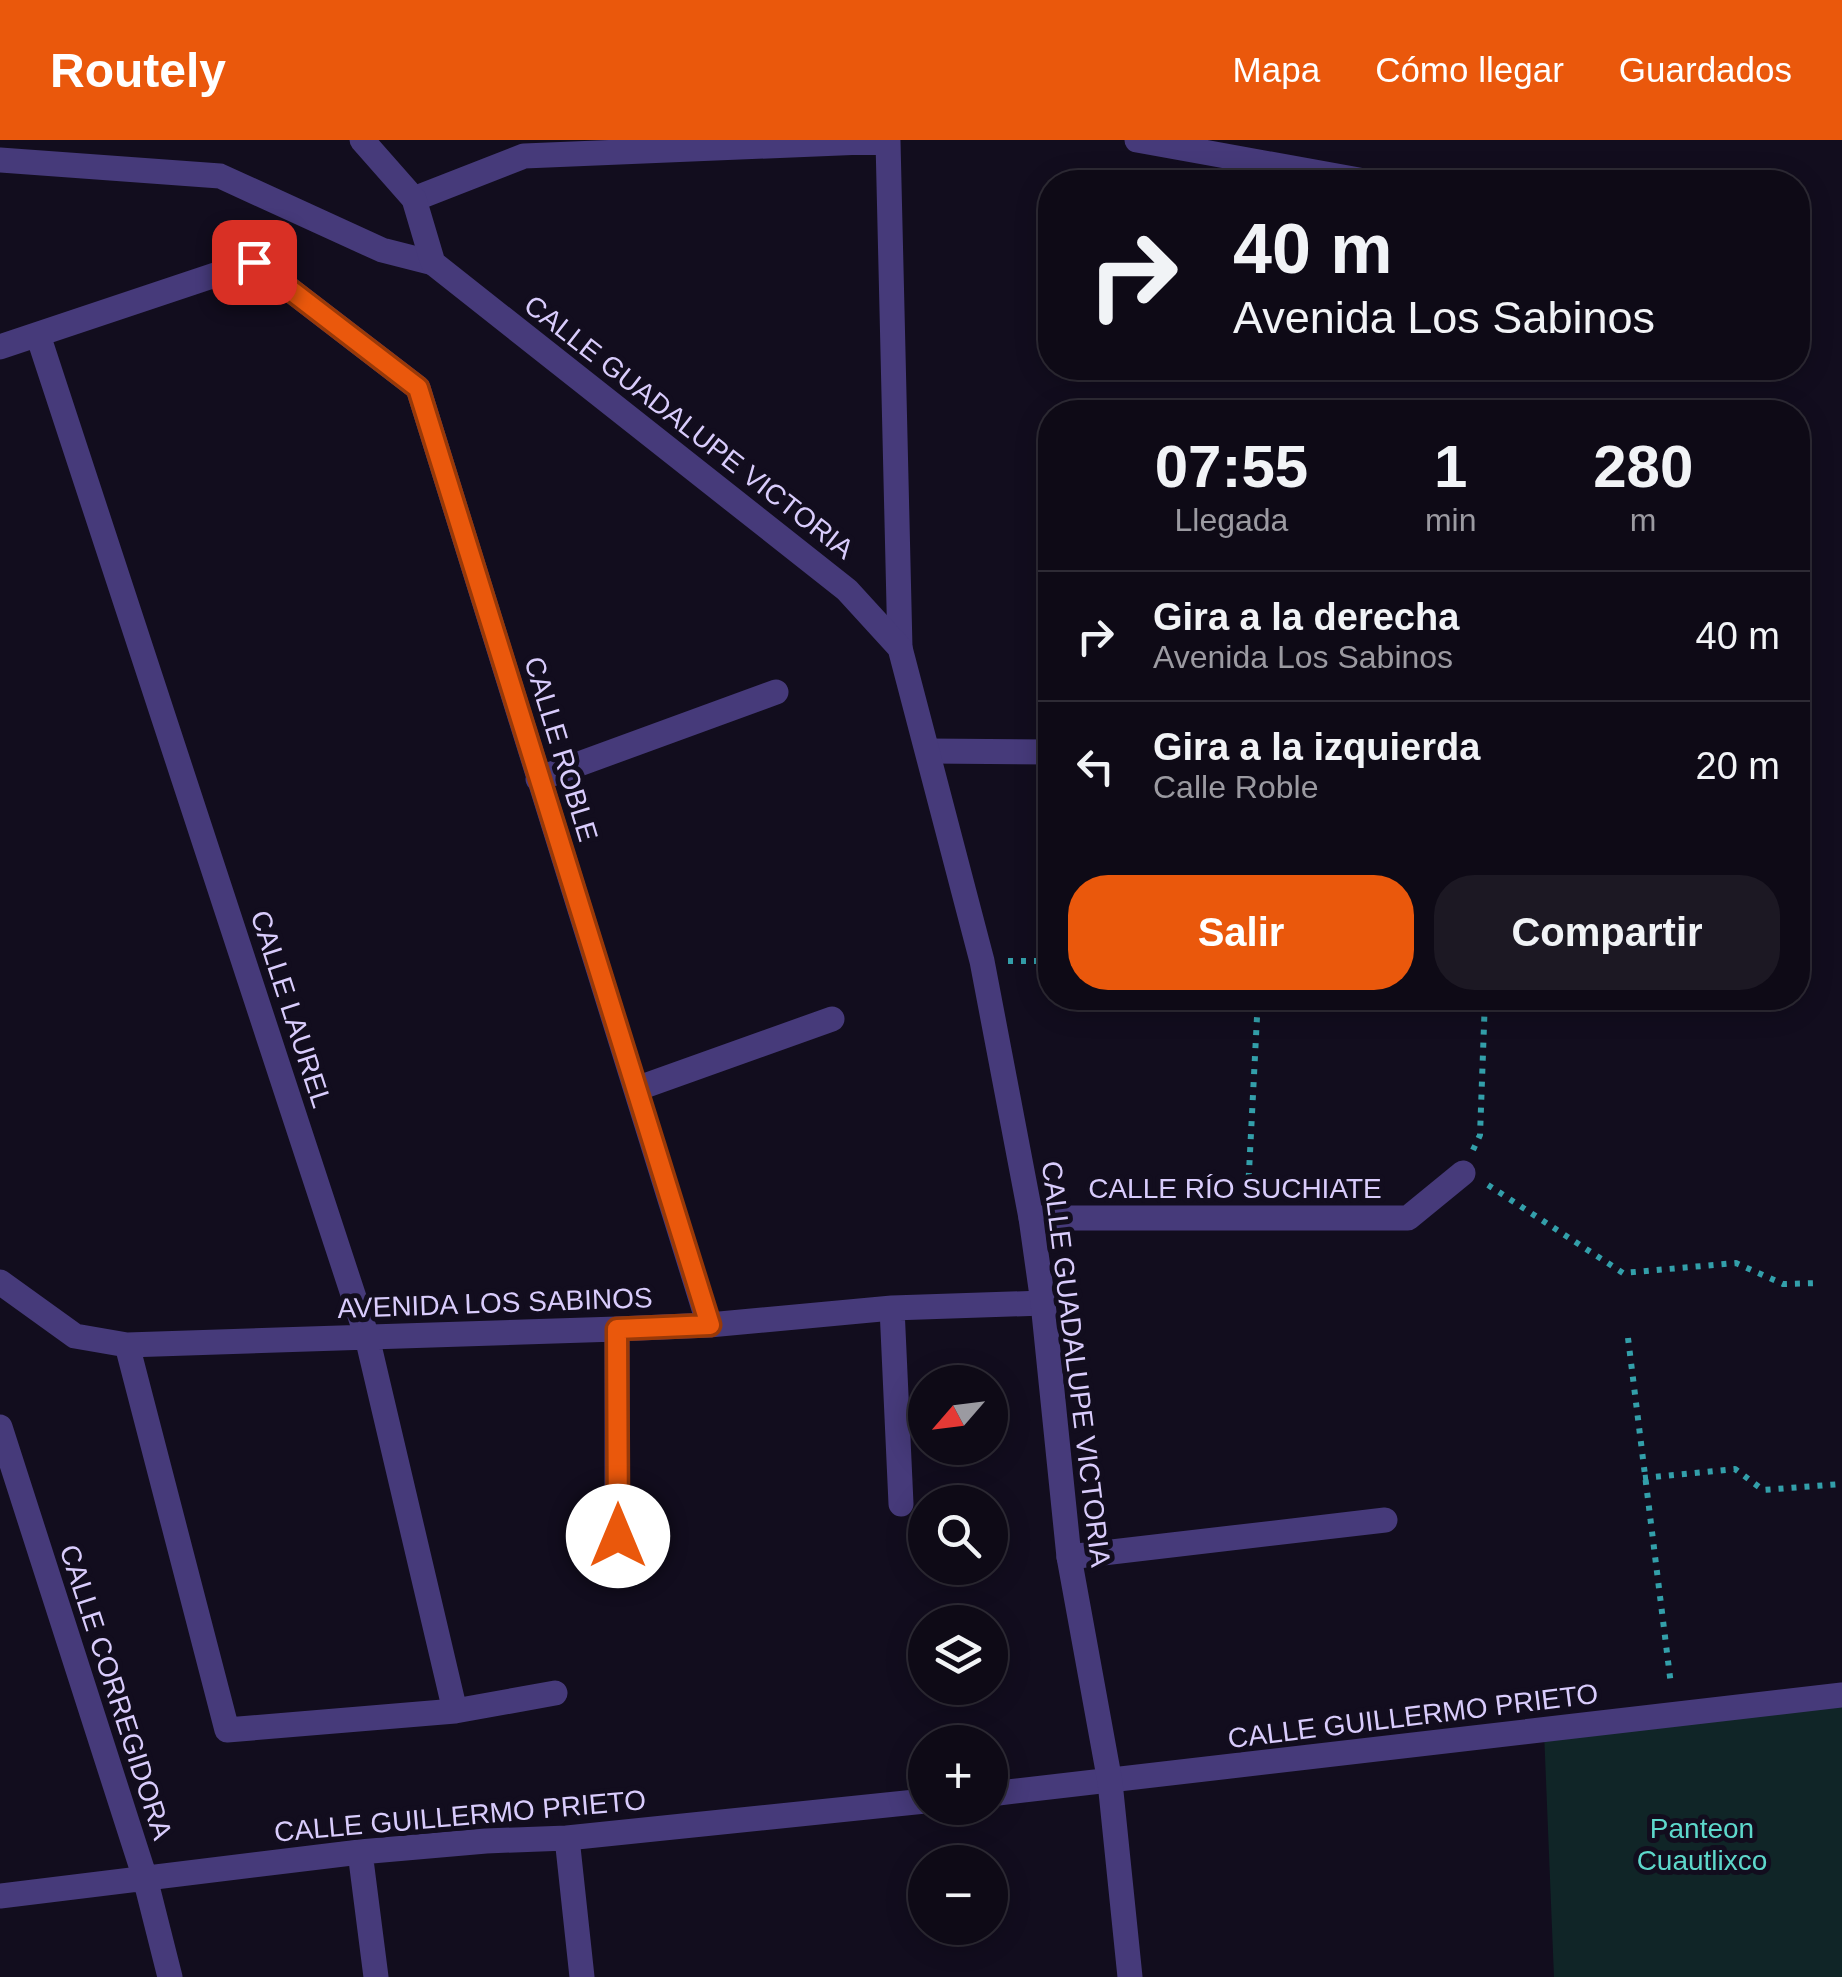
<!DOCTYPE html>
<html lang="es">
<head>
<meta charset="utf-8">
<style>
  :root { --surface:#0e0a16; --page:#1c1823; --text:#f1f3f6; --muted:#9b9aa1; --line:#2e2b35; --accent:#ea580c }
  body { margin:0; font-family:Helvetica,sans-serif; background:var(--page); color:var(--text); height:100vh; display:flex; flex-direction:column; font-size:38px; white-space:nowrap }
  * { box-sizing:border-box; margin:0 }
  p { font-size:32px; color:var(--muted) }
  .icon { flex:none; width:55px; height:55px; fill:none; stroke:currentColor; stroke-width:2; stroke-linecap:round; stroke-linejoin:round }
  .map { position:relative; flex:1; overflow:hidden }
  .drawer { position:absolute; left:1038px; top:260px; width:772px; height:610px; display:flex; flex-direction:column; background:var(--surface); border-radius:40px; box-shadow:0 5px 25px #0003,0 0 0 2px var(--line) }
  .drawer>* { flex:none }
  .hud { position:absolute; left:1038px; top:30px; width:772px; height:210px; border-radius:40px; box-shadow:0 5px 25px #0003,0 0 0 2px var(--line); background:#0e0a16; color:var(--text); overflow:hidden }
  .needle { width:65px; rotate:242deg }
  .controls { position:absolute; left:908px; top:1225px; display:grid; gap:20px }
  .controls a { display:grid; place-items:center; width:100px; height:100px; border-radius:50%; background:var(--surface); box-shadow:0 5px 25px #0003,0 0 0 2px var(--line); font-size:50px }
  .pin { position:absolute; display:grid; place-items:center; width:85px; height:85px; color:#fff; margin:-42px; border-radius:20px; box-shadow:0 5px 15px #0006 }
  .me { position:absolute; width:110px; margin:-55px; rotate:0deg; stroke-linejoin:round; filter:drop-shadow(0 0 8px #0008) }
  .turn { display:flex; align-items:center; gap:35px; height:210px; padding:0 30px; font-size:45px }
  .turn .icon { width:130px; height:130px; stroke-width:2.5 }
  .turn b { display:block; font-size:70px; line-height:85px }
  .eta { display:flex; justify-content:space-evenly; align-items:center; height:170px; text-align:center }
  .eta b { font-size:60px; font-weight:700; line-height:70px }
  .button { display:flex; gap:20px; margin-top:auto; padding:20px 30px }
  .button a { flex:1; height:115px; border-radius:40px; background:var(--accent); color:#fff; font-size:40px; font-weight:700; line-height:115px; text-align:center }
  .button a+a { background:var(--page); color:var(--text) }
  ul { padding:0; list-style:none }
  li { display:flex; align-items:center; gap:30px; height:130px; padding:0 30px; border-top:2px solid var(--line) }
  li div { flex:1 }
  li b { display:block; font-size:38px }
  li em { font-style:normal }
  header { display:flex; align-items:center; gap:60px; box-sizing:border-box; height:140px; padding:0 50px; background:var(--accent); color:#fff }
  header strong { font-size:48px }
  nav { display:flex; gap:55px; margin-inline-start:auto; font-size:35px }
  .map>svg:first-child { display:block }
  .green { fill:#102527 }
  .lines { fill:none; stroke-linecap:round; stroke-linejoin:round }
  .path { stroke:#339faa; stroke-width:6; stroke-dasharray:5 8; stroke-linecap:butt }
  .minor { stroke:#463a7a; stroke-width:25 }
  .tertiary { stroke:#463a7a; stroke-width:25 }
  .route-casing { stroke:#983908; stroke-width:25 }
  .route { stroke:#ea580c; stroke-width:18 }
  .labels { text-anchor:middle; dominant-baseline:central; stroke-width:10; stroke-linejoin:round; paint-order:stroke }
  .street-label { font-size:28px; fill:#d9ccfc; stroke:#120d1e }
  .park-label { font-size:28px; fill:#5dd8cb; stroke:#120d1e }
</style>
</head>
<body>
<header>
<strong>Routely</strong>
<nav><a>Mapa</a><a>Cómo llegar</a><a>Guardados</a></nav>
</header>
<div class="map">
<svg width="1842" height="1837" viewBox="0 0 1842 1837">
  <rect width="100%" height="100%" fill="#120d1e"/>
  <path class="green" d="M1842,1554V1837H1554L1544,1591Z"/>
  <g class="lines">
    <path class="path" d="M1008,821H1050
      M1473,1010L1480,995L1485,858
      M1488,1045L1623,1133L1736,1123L1783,1144L1820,1143
      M1248,1051L1258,858
      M1628,1198L1671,1545
      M1643,1338L1735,1329L1763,1350L1841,1344"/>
    <path class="minor" d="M1137,0L1370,42
      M888,1L900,508
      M0,20L220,36L382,110L433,123
      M414,59L524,16L888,1
      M38,195L367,1197L455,1571
      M0,207L254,122L418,248L709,1185
      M929,611L1050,612
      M538,639L776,552
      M636,949L832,879
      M1031,1078H1408L1463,1033
      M0,1142L75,1196L127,1205L617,1189L709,1185L892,1168L1043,1163
      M892,1168L901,1364
      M617,1189V1396
      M127,1205L227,1590L455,1571L555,1553
      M0,1287L145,1738L170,1837
      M1069,1417L1385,1380
      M990,1654L1842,1555
      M567,1698L582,1837
      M360,1712L376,1837
      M0,1756L360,1712L486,1701L567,1698L925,1661"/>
    <path class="tertiary" d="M362,0L414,59L433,123L847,450L900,508L982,821L1031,1078L1043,1163L1069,1417L1110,1642L1130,1837"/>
  </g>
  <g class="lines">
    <defs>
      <path id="route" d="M254,122L418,248L710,1185L617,1189L618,1396"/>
    </defs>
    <use href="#route" class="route-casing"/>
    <use href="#route" class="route"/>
  </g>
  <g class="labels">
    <g class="street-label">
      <text transform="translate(689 287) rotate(38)">CALLE GUADALUPE VICTORIA</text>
      <text transform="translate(561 609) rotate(73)">CALLE ROBLE</text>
      <text transform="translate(291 869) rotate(72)">CALLE LAUREL</text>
      <text x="1235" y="1048">CALLE RÍO SUCHIATE</text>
      <text transform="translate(495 1163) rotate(-2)">AVENIDA LOS SABINOS</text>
      <text transform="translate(1076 1224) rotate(83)">CALLE GUADALUPE VICTORIA</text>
      <text transform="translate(116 1552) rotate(72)">CALLE CORREGIDORA</text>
      <text transform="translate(1413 1576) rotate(-7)">CALLE GUILLERMO PRIETO</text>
      <text transform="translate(460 1676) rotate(-5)">CALLE GUILLERMO PRIETO</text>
    </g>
    <g class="park-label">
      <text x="1702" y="1688">Panteon<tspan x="1702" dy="32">Cuautlixco</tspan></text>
    </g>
  </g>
</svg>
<div class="controls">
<a><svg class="needle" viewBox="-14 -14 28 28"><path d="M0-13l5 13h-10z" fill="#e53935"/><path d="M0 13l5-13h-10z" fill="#9b9aa1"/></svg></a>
<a><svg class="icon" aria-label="search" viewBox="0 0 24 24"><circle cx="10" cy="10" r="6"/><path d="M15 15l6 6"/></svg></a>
<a><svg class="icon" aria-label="layers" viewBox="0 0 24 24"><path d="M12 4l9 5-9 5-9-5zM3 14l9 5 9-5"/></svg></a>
<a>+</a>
<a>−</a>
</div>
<div class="pin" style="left:254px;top:122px;background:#d93025"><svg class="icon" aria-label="arrive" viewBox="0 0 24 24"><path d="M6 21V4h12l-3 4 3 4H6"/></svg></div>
<svg class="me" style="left:618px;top:1396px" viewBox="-20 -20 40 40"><circle r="19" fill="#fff"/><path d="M0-13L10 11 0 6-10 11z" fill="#ea580c"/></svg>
<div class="hud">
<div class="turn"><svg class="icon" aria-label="right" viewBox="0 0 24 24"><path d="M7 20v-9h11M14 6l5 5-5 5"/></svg><div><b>40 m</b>Avenida Los Sabinos</div></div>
</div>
<section class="drawer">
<div class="eta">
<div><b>07:55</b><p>Llegada</p></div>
<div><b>1</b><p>min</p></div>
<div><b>280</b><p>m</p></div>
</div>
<ul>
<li><svg class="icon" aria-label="right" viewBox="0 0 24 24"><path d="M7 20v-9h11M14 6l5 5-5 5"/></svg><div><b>Gira a la derecha</b><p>Avenida Los Sabinos</p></div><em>40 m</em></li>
<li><svg class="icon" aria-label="left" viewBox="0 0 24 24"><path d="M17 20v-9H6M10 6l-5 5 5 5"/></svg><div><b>Gira a la izquierda</b><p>Calle Roble</p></div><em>20 m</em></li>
</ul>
<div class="button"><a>Salir</a><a>Compartir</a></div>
</section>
</div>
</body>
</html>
